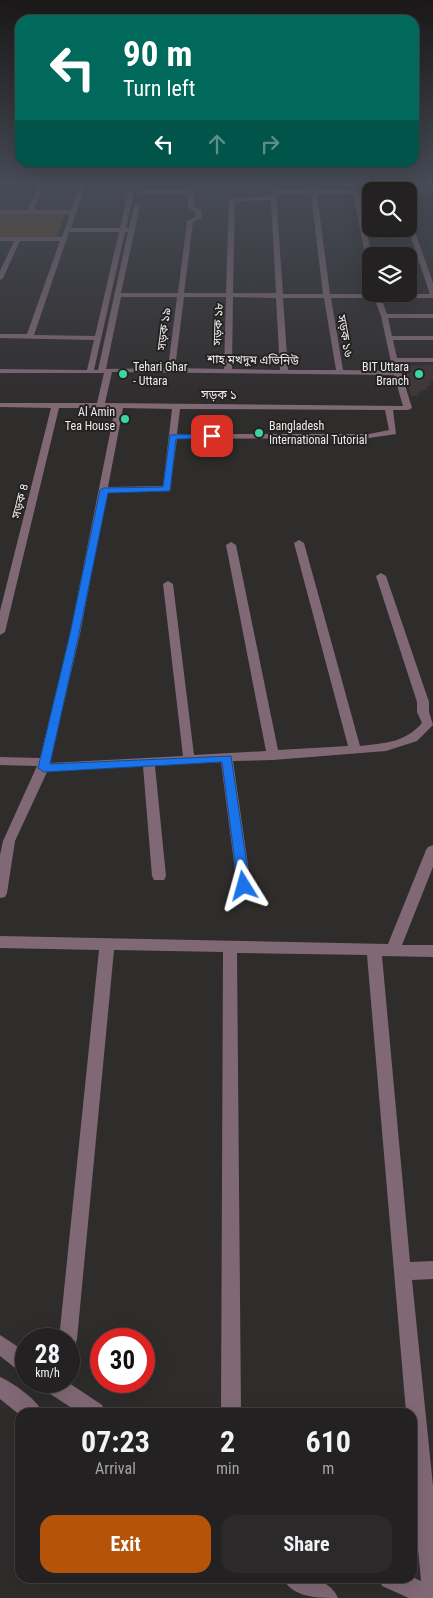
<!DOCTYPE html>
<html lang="en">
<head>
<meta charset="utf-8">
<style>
  :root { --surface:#232121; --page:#2b292a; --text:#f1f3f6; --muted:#a3a3a5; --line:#403e3f; --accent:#b45309 }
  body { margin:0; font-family:"Roboto Condensed","Noto Sans Bengali",sans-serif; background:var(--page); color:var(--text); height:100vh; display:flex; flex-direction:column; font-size:19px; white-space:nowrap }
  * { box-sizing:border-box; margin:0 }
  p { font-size:16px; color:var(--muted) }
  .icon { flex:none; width:28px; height:28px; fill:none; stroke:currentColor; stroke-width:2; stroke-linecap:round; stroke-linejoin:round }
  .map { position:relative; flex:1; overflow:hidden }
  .sheet { position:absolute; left:15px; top:1408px; width:402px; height:175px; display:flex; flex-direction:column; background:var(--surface); border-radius:15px; box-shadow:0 5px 20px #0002,0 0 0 1px var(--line) }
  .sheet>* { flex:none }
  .guide { position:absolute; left:15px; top:15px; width:404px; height:152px; border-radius:15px; box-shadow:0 5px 20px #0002,0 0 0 1px var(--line); background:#00695c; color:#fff; overflow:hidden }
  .controls { position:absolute; left:362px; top:182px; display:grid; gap:10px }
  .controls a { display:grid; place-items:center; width:55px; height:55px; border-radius:10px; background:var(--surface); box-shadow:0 5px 20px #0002,0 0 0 1px var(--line); font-size:25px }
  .speed { position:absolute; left:15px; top:1328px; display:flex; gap:10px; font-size:25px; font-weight:700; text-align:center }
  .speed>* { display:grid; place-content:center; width:65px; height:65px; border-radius:50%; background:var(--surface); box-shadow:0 5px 20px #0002,0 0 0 1px var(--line); line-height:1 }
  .speed small { font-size:12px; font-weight:400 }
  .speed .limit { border:8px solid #d22; background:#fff; color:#111 }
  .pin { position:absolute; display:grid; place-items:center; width:42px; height:42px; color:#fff; margin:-21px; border-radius:10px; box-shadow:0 2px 8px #0006 }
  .me { position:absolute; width:55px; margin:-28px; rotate:352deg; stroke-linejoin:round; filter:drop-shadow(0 0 4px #0008) }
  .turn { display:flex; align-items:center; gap:18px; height:105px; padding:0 25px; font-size:22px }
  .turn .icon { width:65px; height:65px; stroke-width:2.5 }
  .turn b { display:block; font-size:35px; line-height:42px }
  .lanes { display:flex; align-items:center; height:48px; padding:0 25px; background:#0003; justify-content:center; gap:25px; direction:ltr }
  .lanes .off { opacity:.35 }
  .eta { display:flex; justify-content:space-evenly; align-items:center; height:85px; text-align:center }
  .eta b { font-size:30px; font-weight:700; line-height:35px }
  .action { display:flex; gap:10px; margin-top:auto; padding:10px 25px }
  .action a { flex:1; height:58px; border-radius:15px; background:var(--accent); color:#fff; font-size:20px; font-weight:700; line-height:58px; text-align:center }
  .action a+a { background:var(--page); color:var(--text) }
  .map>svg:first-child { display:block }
  .built { fill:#3f3535 }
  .green { fill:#64481a }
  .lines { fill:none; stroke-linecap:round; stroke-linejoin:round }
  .minor { fill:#806975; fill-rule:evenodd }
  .route { fill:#1a73e8; stroke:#114b97 }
  .poi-dot { fill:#3cd4a4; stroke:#252222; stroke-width:2 }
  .labels { text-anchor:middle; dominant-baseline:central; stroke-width:4; stroke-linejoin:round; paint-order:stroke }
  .far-street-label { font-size:12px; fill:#eeecec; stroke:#252222 }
  .far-poi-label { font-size:12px; fill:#eeecec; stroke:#252222; text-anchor:start }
</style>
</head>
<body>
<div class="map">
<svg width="433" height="1598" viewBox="0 0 433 1598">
  <rect width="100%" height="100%" fill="#2f2c2c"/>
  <path class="built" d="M433,365V381H430L431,386H427V390H421V393H418V396H411L404,366Z"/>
  <path class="green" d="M0,213L65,214L57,237H0Z"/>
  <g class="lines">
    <path class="minor" d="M0,184H4L0,187Z
      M39,184H45L34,210H71L80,184H86L71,228H120L130,184H136L126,228H129L134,206L137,204L140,206L121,293H178L187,221L196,217V212L188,208L189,194H140L137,192L140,190H190V184H196V185L276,184V190H311L310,184H316L317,190H353L351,184H357L358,190L373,191L371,194H359L372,256L371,271L368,269L353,194H317L330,294H430L408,229L409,221L412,223L433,283V298H381L387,314H433V318H388L392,336H433V340H393L397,358H433V362H398L412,408L408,410H393L396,434L369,438L177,439L170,491L107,493L80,634L50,763L183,756L163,584L168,581L173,584L194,755L266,751L226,545L231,542L236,545L278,750L348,746L294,543L299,540L304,543L360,746C384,743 405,743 422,723L417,712V702L376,576L381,573L386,576L429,702V712L433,725L417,741L386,751L273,760L233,761L251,886L249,890L244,891L239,890L237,886L221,762L155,766L166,876L164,880H154L152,876L143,766L47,772L15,841L7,893L5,897L0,898V855L3,841L37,766L0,765V757L40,758L70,634L115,408H59L5,632L0,635V611L51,408L0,407V403H97L104,373H0V369L87,370L94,340L0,338V334H27L60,241H20L3,278L0,280V271L14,241H0V237H62L70,214H0V210H28ZM195,189H271V196L229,199L226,293H184L193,222L202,218L201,210L194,207ZM276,194H311L323,294H283ZM271,200L276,293H233L235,201ZM69,232H119L95,336L34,335ZM125,232H128L98,370H94ZM121,297H177L168,368L106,369ZM184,297H226L224,369L175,368ZM233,297L276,298L280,370L232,369ZM283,298H324L336,370H288ZM331,298H374L381,316L393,371L343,370ZM112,372L394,375L403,406L105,403ZM123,408L172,409L163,486L108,487ZM180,409L385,410L389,430L369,434H177Z
      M392,184H398L401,191H395Z
      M409,189H433V193H409L406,191Z
      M433,845V867L402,945H433V957L382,956L410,1262L433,1261V1279L412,1280L433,1486V1598H409L382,1586L379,1578L412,1577L421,1581L412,1485V1412H406L367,955L237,953L241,1412H221L223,952L114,950L77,1339L75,1346L69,1348V1339H59L99,950L0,948V936L388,944L426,850L428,847Z
      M0,1335L26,1352V1373L19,1371L0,1356Z
      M0,1377C12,1382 38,1400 42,1412H20V1415L0,1399Z
      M38,1381H66L102,1405L105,1412H78L41,1388Z
      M283,1578C302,1576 329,1577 338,1598C318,1598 292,1598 283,1578Z"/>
  </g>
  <linearGradient id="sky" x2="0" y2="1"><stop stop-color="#1a1818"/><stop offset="0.45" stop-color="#474b56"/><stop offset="1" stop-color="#474b56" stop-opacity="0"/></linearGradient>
  <rect width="433" height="407" fill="url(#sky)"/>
  <path class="route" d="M212,434L215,435V438L176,439L170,491L108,493L79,634L50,764L231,756L250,886L248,889H240L238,886L222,762L44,772L38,768L70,634L100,490L104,488L163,487L170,435Z"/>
  <g class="poi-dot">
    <circle cx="123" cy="374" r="5"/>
    <circle cx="419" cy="374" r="5"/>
    <circle cx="125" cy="419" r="5"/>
    <circle cx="259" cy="433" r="5"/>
  </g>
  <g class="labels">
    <g class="far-street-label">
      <text transform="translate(218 324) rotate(-88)">সড়ক ১৮</text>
      <text transform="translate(164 329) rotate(-83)">সড়ক ১৯</text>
      <text transform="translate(345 336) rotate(80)">সড়ক ১৬</text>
      <text transform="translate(253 360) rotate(1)">শাহ মখদুম এভিনিউ</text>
      <text x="219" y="395">সড়ক ১</text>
      <text transform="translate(20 501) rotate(-76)">সড়ক ৪</text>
    </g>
    <g class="far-poi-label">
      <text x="133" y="367">Tehari Ghar<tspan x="133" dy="14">- Uttara</tspan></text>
      <text x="409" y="367" text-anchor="end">BIT Uttara<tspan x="409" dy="14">Branch</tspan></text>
      <text x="115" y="412" text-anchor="end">Al Amin<tspan x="115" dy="14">Tea House</tspan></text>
      <text x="269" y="426">Bangladesh<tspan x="269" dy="14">International Tutorial</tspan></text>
    </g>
  </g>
</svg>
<div class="controls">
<a><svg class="icon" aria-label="search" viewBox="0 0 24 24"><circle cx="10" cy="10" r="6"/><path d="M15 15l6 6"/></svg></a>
<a><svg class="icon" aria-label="layers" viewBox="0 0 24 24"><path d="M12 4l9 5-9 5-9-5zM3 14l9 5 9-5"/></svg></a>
</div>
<div class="speed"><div>28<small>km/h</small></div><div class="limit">30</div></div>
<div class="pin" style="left:212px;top:436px;background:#d93025"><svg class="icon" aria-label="arrive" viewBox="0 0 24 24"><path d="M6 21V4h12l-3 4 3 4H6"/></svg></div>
<svg class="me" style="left:244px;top:886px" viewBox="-20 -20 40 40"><path d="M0-17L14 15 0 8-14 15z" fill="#1a73e8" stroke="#fff" stroke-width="4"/></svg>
<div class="guide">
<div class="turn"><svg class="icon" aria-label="left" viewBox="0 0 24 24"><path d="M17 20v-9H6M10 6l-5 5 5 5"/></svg><div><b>90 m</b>Turn left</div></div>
<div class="lanes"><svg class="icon" aria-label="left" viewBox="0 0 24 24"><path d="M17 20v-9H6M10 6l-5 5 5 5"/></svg><svg class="icon off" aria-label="ahead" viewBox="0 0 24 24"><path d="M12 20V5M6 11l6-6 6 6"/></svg><svg class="icon off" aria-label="right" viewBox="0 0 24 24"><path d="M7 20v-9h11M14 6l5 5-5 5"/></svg></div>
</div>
<section class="sheet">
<div class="eta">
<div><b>07:23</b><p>Arrival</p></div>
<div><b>2</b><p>min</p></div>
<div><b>610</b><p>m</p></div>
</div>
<div class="action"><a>Exit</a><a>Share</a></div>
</section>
</div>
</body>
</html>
